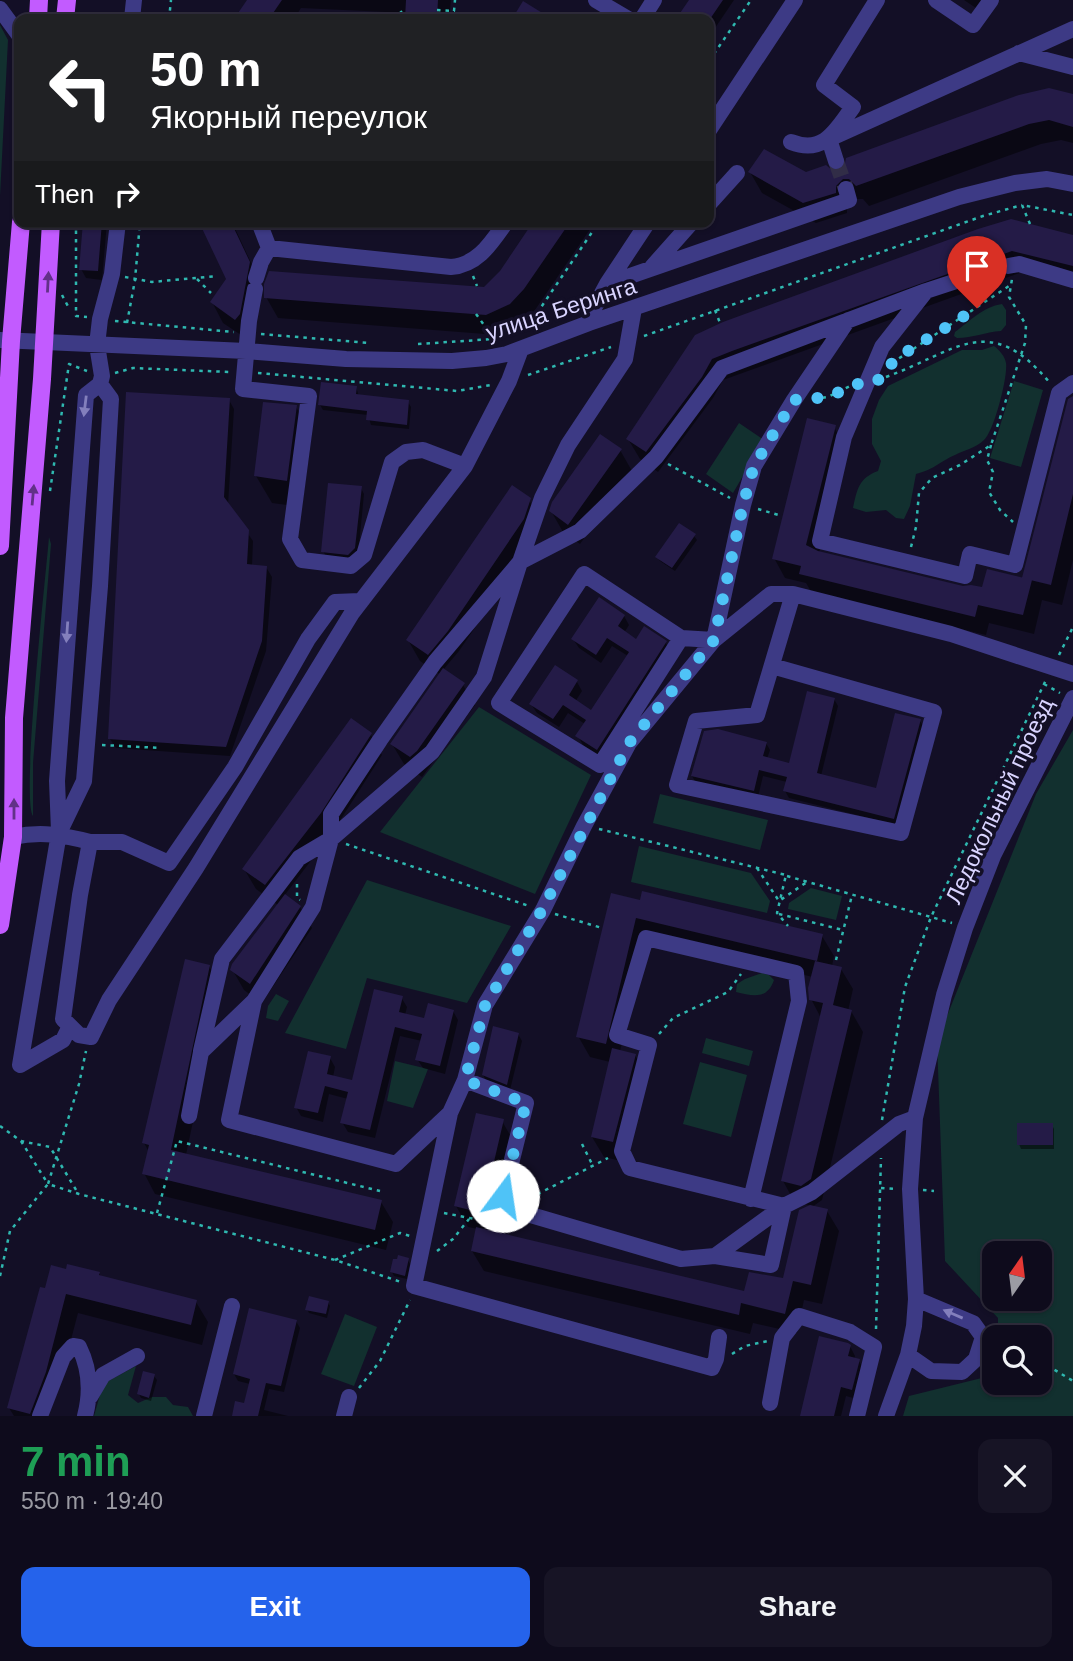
<!DOCTYPE html>
<html lang="en">
<head>
<meta charset="utf-8">
<style>
  :root { --surface:#0e0b1c; --page:#171425; --text:#f1f3f6; --muted:#9b9ba3; --line:#2e2b3b; --accent:#2563eb }
  body { margin:0; font-family:Helvetica,sans-serif; background:var(--page); color:var(--text); height:100vh; display:flex; flex-direction:column; font-size:26px; white-space:nowrap }
  * { box-sizing:border-box; margin:0 }
  p { font-size:23px; color:var(--muted) }
  .icon { flex:none; width:38px; height:38px; fill:none; stroke:currentColor; stroke-width:2; stroke-linecap:round; stroke-linejoin:round }
  .map { position:relative; height:1416px; overflow:hidden }
  .sheet { display:flex; flex-direction:column; background:var(--surface); flex:1 }
  .sheet>* { flex:none }
  .guide { position:absolute; left:14px; top:14px; width:700px; height:214px; border-radius:14px; box-shadow:0 2px 5px #0004,0 0 0 2px var(--line); background:#202124; color:#fff; overflow:hidden }
  .needle { width:46px; rotate:14deg }
  .controls { position:absolute; left:982px; top:1241px; display:grid; gap:14px }
  .controls a { display:grid; place-items:center; width:70px; height:70px; border-radius:14px; background:var(--surface); box-shadow:0 2px 5px #0004,0 0 0 2px var(--line); font-size:35px }
  .pin { position:absolute; display:grid; place-items:center; width:60px; height:60px; color:#fff; margin:-72px -30px; border-radius:50% 50% 50% 0; rotate:-45deg; box-shadow:0 0 7px #0007 }
  .pin .icon { rotate:45deg }
  .me { position:absolute; width:77px; margin:-38px; rotate:14deg; stroke-linejoin:round; filter:drop-shadow(0 0 5px #0008) }
  .turn { display:flex; align-items:center; gap:24px; height:147px; padding:0 21px; font-size:32px }
  .turn .icon { width:91px; height:91px; stroke-width:2.5 }
  .turn b { display:block; font-size:49px; line-height:60px }
  .then { display:flex; align-items:center; height:66px; padding:0 21px; background:#0003; gap:14px; font-size:26px }
  .round { display:grid; place-items:center; flex:none; width:74px; height:74px; border-radius:14px; background:var(--page) }
  .headline { display:flex; align-items:center; justify-content:space-between; height:119px; padding:0 21px }
  h1 { font-size:42px; font-weight:800; line-height:52px; color:#1e9e55 }
  .button { display:flex; gap:14px; margin-top:auto; padding:14px 21px }
  .button a { flex:1; height:80px; border-radius:14px; background:var(--accent); color:#fff; font-size:28px; font-weight:800; line-height:80px; text-align:center }
  .button a+a { background:var(--page); color:var(--text) }
  .map>svg:first-child { display:block }
  .green { fill:#12302f; fill-rule:evenodd }
  .shadow { fill:#0007 }
  .building { fill:#241b47 }
  .lines { fill:none; stroke-linecap:round; stroke-linejoin:round }
  .minor-tunnel { stroke:#312d47; stroke-width:16; stroke-dasharray:16 8; stroke-linecap:butt }
  .path { stroke:#2fb8b0; stroke-width:2.5; stroke-dasharray:3.5 5; stroke-linecap:butt }
  .minor { stroke:#3d3a85; stroke-width:16 }
  .major { stroke:#c25bff; stroke-width:18 }
  .oneway { fill:#623188 }
  .oneway2 { fill:#837fbc }
  .route { stroke:#4fc3f7; stroke-width:12; stroke-dasharray:0 21.6 }
  .labels { text-anchor:middle; dominant-baseline:central; stroke-width:7; stroke-linejoin:round; paint-order:stroke }
  .street-label { font-size:23px; fill:#d9d4ff; stroke:#130f26 }
</style>
</head>
<body>
<div class="map">
<svg width="1073" height="1416" viewBox="0 0 1073 1416">
  <rect width="100%" height="100%" fill="#130f26"/>
  <path class="green" d="M0,25L8,40L0,196Z
    M1002,304L1006,310V325L1001,331C985,332 973,338 957,338L954,336L955,332C970,321 983,307 1002,304Z
    M994,346C999,350 1005,356 1006,363C1008,377 994,431 984,440C976,448 964,450 955,455C939,462 935,469 916,474L910,506L904,519L896,518L886,510L866,512L853,508C857,489 859,478 878,471L881,461L872,444V419L879,400L888,386L962,350H982Z
    M1014,381L1043,390L1021,467L990,458Z
    M739,423L764,440L733,493L706,474Z
    M49,537L51,544L33,763V816C21,798 46,575 49,537Z
    M479,707L591,775L535,894L380,832Z
    M1073,730V1416H903L909,1396L994,1375V1382H1040V1337H998V1318L945,1261L937,1041L1036,794ZM994,1253H1040V1298H994Z
    M660,794L768,820L760,850L653,823Z
    M639,846L751,873L770,901L767,913L631,882Z
    M367,880L511,926L467,1003L367,978L346,1049L285,1033Z
    M811,888L842,896L836,920L788,909L789,903Z
    M762,973L769,975L774,980C767,1000 753,996 736,992L737,984L745,979Z
    M276,994L289,1001L278,1021L266,1018L268,1006Z
    M706,1038L753,1051L749,1066L702,1053Z
    M395,1061L428,1069L413,1108L387,1101Z
    M700,1062L747,1075L731,1137L683,1124Z
    M345,1314L377,1327L354,1386L321,1374Z
    M136,1366L128,1395L138,1403L152,1397H166L173,1405L188,1407L193,1416H94L103,1384Z"/>
  <path class="shadow" d="M249,0H451L449,19H407V13L301,8L294,19H236Z
    M691,0H734L709,37V19H678Z
    M964,0H988L979,10Z
    M1073,96V143L1061,140L1041,144L869,206L863,199H854L847,207V213L816,223L762,193L750,172L839,173Z
    M85,222H107L102,280L86,278L81,269Z
    M201,222H232L261,284L247,339L223,323L212,302L228,279Z
    M535,222H595L535,310L522,325L498,335L278,318L266,297L484,288L502,272Z
    M979,231L1073,237V282L1025,271L723,380L713,398L658,472L640,459L628,439L696,336Z
    M356,387L359,396L408,402L411,407L409,429L371,425L368,415L323,410L320,405Z
    M229,400L234,409L228,505L253,541L252,566L266,567L272,577L266,651L230,756L116,748L110,739Z
    M1073,401V560L1062,605L1042,600L1034,634L989,623L986,635L812,593L806,583L785,578L774,558L834,427L845,446L819,553L962,588L984,589L1026,581Z
    M296,407L312,434L302,507L272,503L256,476Z
    M620,450L632,471L580,544L563,532L551,511Z
    M361,488L364,494L358,556L352,561L327,558L323,551Z
    M529,500L541,520L535,540L459,651L443,670L463,685L475,705L422,777L404,764L392,744L441,675L420,661L408,640Z
    M694,536L697,540L675,571L660,561L657,557Z
    M624,616L629,625L624,633L637,641L665,642L671,651L602,758L583,745L578,736L585,724L568,713L559,727L537,713L531,704L555,667L577,682L582,691L575,702L591,712L628,656L612,646L601,663L579,648L573,639Z
    M834,699L838,706L821,776L878,790L920,721L924,727L897,825L789,798L785,791L787,782L763,776L758,797L696,783L692,776L766,743L770,750L767,759L790,765Z
    M371,735L382,755L332,833L284,896L300,907L312,928L262,1003L244,990L232,969L278,905L256,889L244,869Z
    M612,895L822,936L834,956L832,966L841,969L853,989L848,1011H851L863,1032L822,1200L812,1207L827,1211L839,1231L822,1304L804,1300L797,1333L753,1323L750,1334L484,1271L472,1251L478,1229L468,1227L456,1206L502,1121L514,1142L493,1233L746,1293L784,1280L800,1212L812,1206L794,1201L783,1181L821,1018L811,999L813,977L647,938L620,1051L635,1055L647,1076L625,1162L604,1157L592,1137L610,1062L590,1057L578,1036Z
    M209,966L221,987L186,1155L381,1202L393,1222L386,1250L155,1194L144,1173L149,1152L144,1143Z
    M401,997L407,1007L405,1015L425,1020L453,1011L458,1020L445,1074L423,1068L417,1059L422,1041L400,1036L375,1138L348,1132L342,1122L348,1099L329,1094L323,1122L301,1116L296,1107L330,1058L335,1067L333,1077L353,1082Z
    M518,1034L522,1041L510,1090L487,1082L483,1075Z
    M1052,1125L1054,1129V1149H1021L1019,1144Z
    M408,1260L410,1264L407,1279L394,1276L392,1272Z
    M99,1273L101,1277L196,1302L208,1322L202,1345L78,1313L57,1393L48,1416H14L9,1408L46,1290Z
    M328,1302L330,1306L327,1318L309,1313L307,1309Z
    M296,1321L300,1328L284,1392L269,1389L264,1410L288,1416H233L245,1405L250,1384L238,1381L234,1374Z
    M850,1346L855,1356L854,1360L859,1361L864,1370L857,1399L846,1396L841,1416H802Z
    M154,1376L157,1380L151,1401L141,1398L139,1394Z"/>
  <path class="building" d="M247,0H282L269,19H234Z
    M406,0H438L437,19H405Z
    M689,0H723L710,19H676Z
    M523,1L552,19H512Z
    M1049,88L1073,94V127L1049,120L1029,124L856,186L849,179H843L836,186V193L803,203L748,172L764,149L806,172L826,165L833,171H839L844,168L846,158L1019,95Z
    M1011,219L1073,235V266L1012,251L732,351L712,359L702,377L646,452L626,439L695,335L723,322L978,229Z
    M83,222H102L98,271L79,270Z
    M199,222H231L250,262L240,314L235,320L210,302L226,279Z
    M533,222H570L524,289L510,304L486,315L264,298V284L269,271L484,287L500,271Z
    M321,382L357,386L356,394L409,400L407,425L366,420L367,411L318,405Z
    M126,392L230,398L224,497L249,530L247,564L267,566L262,641L226,747L108,739Z
    M1073,396V494L1051,585L1022,578L1068,399Z
    M263,402L297,405L287,481L254,476Z
    M807,418L836,425L806,545L818,551L963,586L971,585L982,587L987,569L1032,580L1023,615L978,605L975,617L799,574L801,566L772,559Z
    M600,434L622,449L568,525L549,511L552,502Z
    M328,483L362,486L355,548L348,555L321,552Z
    M512,485L531,498L524,519L448,631L428,655L406,640Z
    M679,523L696,534L672,568L655,557Z
    M599,597L625,615L618,626L636,639L644,626L667,641L597,750L575,736L586,720L563,705L553,719L529,704L555,665L578,680L569,695L591,710L629,652L607,638L596,655L571,639Z
    M443,668L465,683L417,751L410,757L390,744Z
    M807,691L835,698L817,773L876,788L895,713L921,719L894,819L783,791L787,777L759,770L754,791L691,776L704,731L718,729L767,742L763,756L789,763Z
    M351,718L372,733L321,813L265,885L242,869Z
    M642,891L823,934L817,961L636,918L606,1044L576,1037L611,893L640,900Z
    M285,894L301,906L250,984L230,970L232,964Z
    M185,959L210,965L171,1150L382,1200L375,1230L142,1174L149,1145L142,1143Z
    M815,961L842,967L833,1005L852,1010L811,1179L801,1186L781,1181L823,1003L809,1000L808,988Z
    M374,989L403,996L399,1012L424,1018L428,1003L454,1010L440,1066L415,1060L422,1034L395,1027L370,1130L340,1123L348,1092L325,1086L318,1113L294,1108L308,1051L331,1056L327,1074L352,1080Z
    M493,1026L519,1033L507,1085L482,1075Z
    M612,1048L636,1054L613,1142L591,1137Z
    M476,1113L504,1119L482,1213L454,1206Z
    M1017,1123H1053V1145H1017Z
    M810,1205L828,1209L811,1285L793,1281L785,1314L741,1303L739,1315L471,1251L476,1227L744,1291L749,1272L783,1278L799,1210Z
    M398,1255L409,1258L405,1276L390,1272L393,1259H397Z
    M67,1264L100,1272L99,1275L197,1300L191,1325L66,1294L46,1372L30,1414L7,1408L40,1287L45,1288L51,1265L66,1269Z
    M309,1296L329,1301L326,1314L305,1310Z
    M249,1308L297,1320L281,1386L266,1383L258,1416H232L235,1401L244,1403L250,1379L233,1374Z
    M819,1336L848,1343L851,1345L848,1356L860,1359L852,1390L841,1387L834,1416H800Z
    M143,1371L155,1374L149,1398L137,1394Z"/>
  <g class="lines">
    <path class="minor-tunnel" d="M836,161L846,189"/>
    <path class="path" d="M437,10L454,11L455,0
      M169,19L171,0
      M393,19L406,8
      M709,61L751,0
      M76,222V316L87,317
      M1030,224L1022,205L1073,215
      M473,276L477,286
      M125,277L152,282L217,276
      M197,279L211,293
      M62,295L70,310
      M715,310L720,323
      M476,314L495,340
      M115,321L234,332
      M127,323L135,280L140,222
      M261,334L370,343
      M644,336L983,216L1022,205
      M418,344L494,339L531,322L599,222
      M892,363L1009,286
      M115,373L133,368L230,372
      M258,373L457,391L491,385
      M528,375L611,347
      M886,377C957,351 989,310 1050,383
      M814,399L828,397L850,386
      M991,445L987,460L993,472L989,492L1000,510L1013,522
      M668,464L730,498
      M50,491L69,364L87,371
      M758,509L782,516
      M911,547L916,527L919,493L932,478L960,465L991,445L1025,343L1026,325L1009,297L1012,279
      M1059,655L1073,627
      M1044,684L1060,693
      M102,745L161,748
      M599,829L786,875L777,913L788,926
      M346,844L529,906
      M757,868L779,901L807,882
      M787,876L952,923
      M297,884V898L300,900
      M555,914L602,928
      M779,914L843,930
      M836,960L852,895
      M659,1034L673,1018L728,992L741,974
      M882,1120L905,987L931,917L1046,680
      M0,1126L21,1141L50,1147L78,1193
      M21,1141L48,1184L79,1084L86,1051
      M582,1144L593,1166
      M881,1188L895,1189
      M923,1190L934,1191
      M530,1198L608,1158
      M157,1213L177,1141L380,1191
      M444,1213L480,1220L495,1214
      M437,1251L453,1239L469,1219
      M335,1260L400,1233L410,1236
      M0,1276L10,1231L48,1184L79,1194L335,1260L401,1282
      M876,1329L881,1158
      M732,1354L745,1346L768,1341
      M1040,1361L1073,1381
      M359,1388L380,1361L410,1300"/>
    <path class="minor" d="M596,0L628,19
      M936,0L973,25L991,0
      M0,9L19,35
      M132,19L134,0
      M642,19L654,0
      M1019,53L1073,67
      M709,130L795,0
      M791,142C824,155 836,130 853,107L824,85L877,0
      M836,161L829,139L1073,29
      M709,204L737,173
      M259,222L269,248L451,267C478,265 491,243 506,222
      M1008,266L1019,264L1073,280
      M652,267L692,222
      M256,278L261,262L269,248
      M607,284L648,222
      M255,289L249,321L243,389L309,396L290,539L302,560L351,566L364,555L392,462L406,452L423,450L465,466
      M926,291L987,271
      M589,323L593,310L607,284L849,200L846,189
      M0,340L246,351L346,359L452,361L486,358L507,354L589,323L959,197L1015,183L1047,179L1073,184
      M681,638L600,765L499,703L584,574L681,638L714,640L743,505L754,466L794,400L848,320
      M772,666L934,712L901,833L677,785L696,721L757,715L793,594
      M59,831L57,781L86,395L100,384L102,376L97,345L100,319L112,274L118,222
      M13,837C41,831 64,835 90,842L80,895L63,1019L79,1035L91,1037L109,1000L196,868L352,613L465,466L509,381L521,349
      M90,842H122L169,863L235,767L308,639L335,602L360,601
      M254,1001L229,1120L396,1164L450,1113L465,1080L485,1005L543,910L584,826L629,743L714,640L771,594H793L951,634L1073,674
      M70,1026L63,1040L20,1065L59,833L84,781L100,586L111,399L100,384
      M201,1051L222,959L299,858L331,839V814L380,740L435,662L520,562L542,498L568,445L625,359L634,308
      M465,1080L526,1103L503,1196L507,1208L681,1259L715,1256L771,1265L784,1206L630,1168L622,1151L649,1045L617,1035L646,938L796,973L799,1001L751,1199
      M450,1113L414,1286L712,1368L716,1359L719,1337
      M189,1116L201,1052L254,1001L313,907L331,839L432,752L484,677L520,562L580,531L656,457L722,368L926,291L882,347L844,437L820,541L965,576L970,554L1015,565L1059,393L1073,383
      M715,1256L784,1206L812,1192L899,1124L915,1118
      M908,1355L931,1371L962,1372L976,1359L983,1337L973,1323L916,1299
      M90,1397L103,1375L137,1356
      M770,1403L782,1338L799,1316L850,1332L874,1347L857,1416
      M40,1416L63,1357L73,1346L79,1347C90,1369 91,1393 85,1416
      M204,1416L232,1306
      M344,1416L349,1397
      M886,1416L908,1355L914,1326L916,1299L910,1189L915,1118L944,995L965,928L993,856L1073,698"/>
    <path class="major" d="M38,19L39,0
      M65,19L67,0
      M0,546L11,341L21,222
      M0,925L13,837L14,718L42,379L51,222"/>
  </g>
  <defs><path id="oneway-solid" d="M-6-.8H1V-3.2L6.5 0L1 3.2V.8H-6Z" transform="scale(1.75)"/></defs>
  <g class="oneway">
    <use href="#oneway-solid" transform="translate(48 282) rotate(-87)"/>
    <use href="#oneway-solid" transform="translate(33 495) rotate(-85)"/>
    <use href="#oneway-solid" transform="translate(14 809) rotate(-90)"/>
  </g>
  <g class="oneway2">
    <use href="#oneway-solid" transform="translate(85 406) rotate(97)"/>
    <use href="#oneway-solid" transform="translate(67 632) rotate(94)"/>
    <use href="#oneway-solid" transform="translate(953 1314) rotate(-157)"/>
  </g>
  <g class="lines">
    <path class="route" d="M503,1196L526,1103L465,1080L485,1006L542,910L629,743L714,640L743,505L754,466L794,400L828,397L869,379L880,380L895,359L977,308"/>
  </g>
  <g class="labels">
    <g class="street-label">
      <text transform="translate(561 309) rotate(-18)">улица Беринга</text>
      <text transform="translate(999 801) rotate(-65)">Ледокольный проезд</text>
    </g>
  </g>
</svg>
<div class="controls">
<a><svg class="needle" viewBox="-14 -14 28 28"><path d="M0-13l5 13h-10z" fill="#e53935"/><path d="M0 13l5-13h-10z" fill="#9b9ba3"/></svg></a>
<a><svg class="icon" aria-label="search" viewBox="0 0 24 24"><circle cx="10" cy="10" r="6"/><path d="M15 15l6 6"/></svg></a>
</div>
<div class="pin" style="left:977px;top:308px;background:#d93025"><svg class="icon" aria-label="arrive" viewBox="0 0 24 24"><path d="M6 21V4h12l-3 4 3 4H6"/></svg></div>
<svg class="me" style="left:503px;top:1196px" viewBox="-20 -20 40 40"><circle r="19" fill="#fff"/><path d="M0-13L10 11 0 6-10 11z" fill="#4fc3f7"/></svg>
<div class="guide">
<div class="turn"><svg class="icon" aria-label="left" viewBox="0 0 24 24"><path d="M17 20v-9H6M10 6l-5 5 5 5"/></svg><div><b>50 m</b>Якорный переулок</div></div>
<div class="then">Then<svg class="icon" aria-label="right" viewBox="0 0 24 24"><path d="M7 20v-9h11M14 6l5 5-5 5"/></svg></div>
</div>
</div>
<section class="sheet">
<div class="headline"><div><h1>7 min</h1><p>550 m · 19:40</p></div><a class="round"><svg class="icon" aria-label="close" viewBox="0 0 24 24"><path d="M6 6l12 12M18 6L6 18"/></svg></a></div>
<div class="button"><a>Exit</a><a>Share</a></div>
</section>
</body>
</html>
